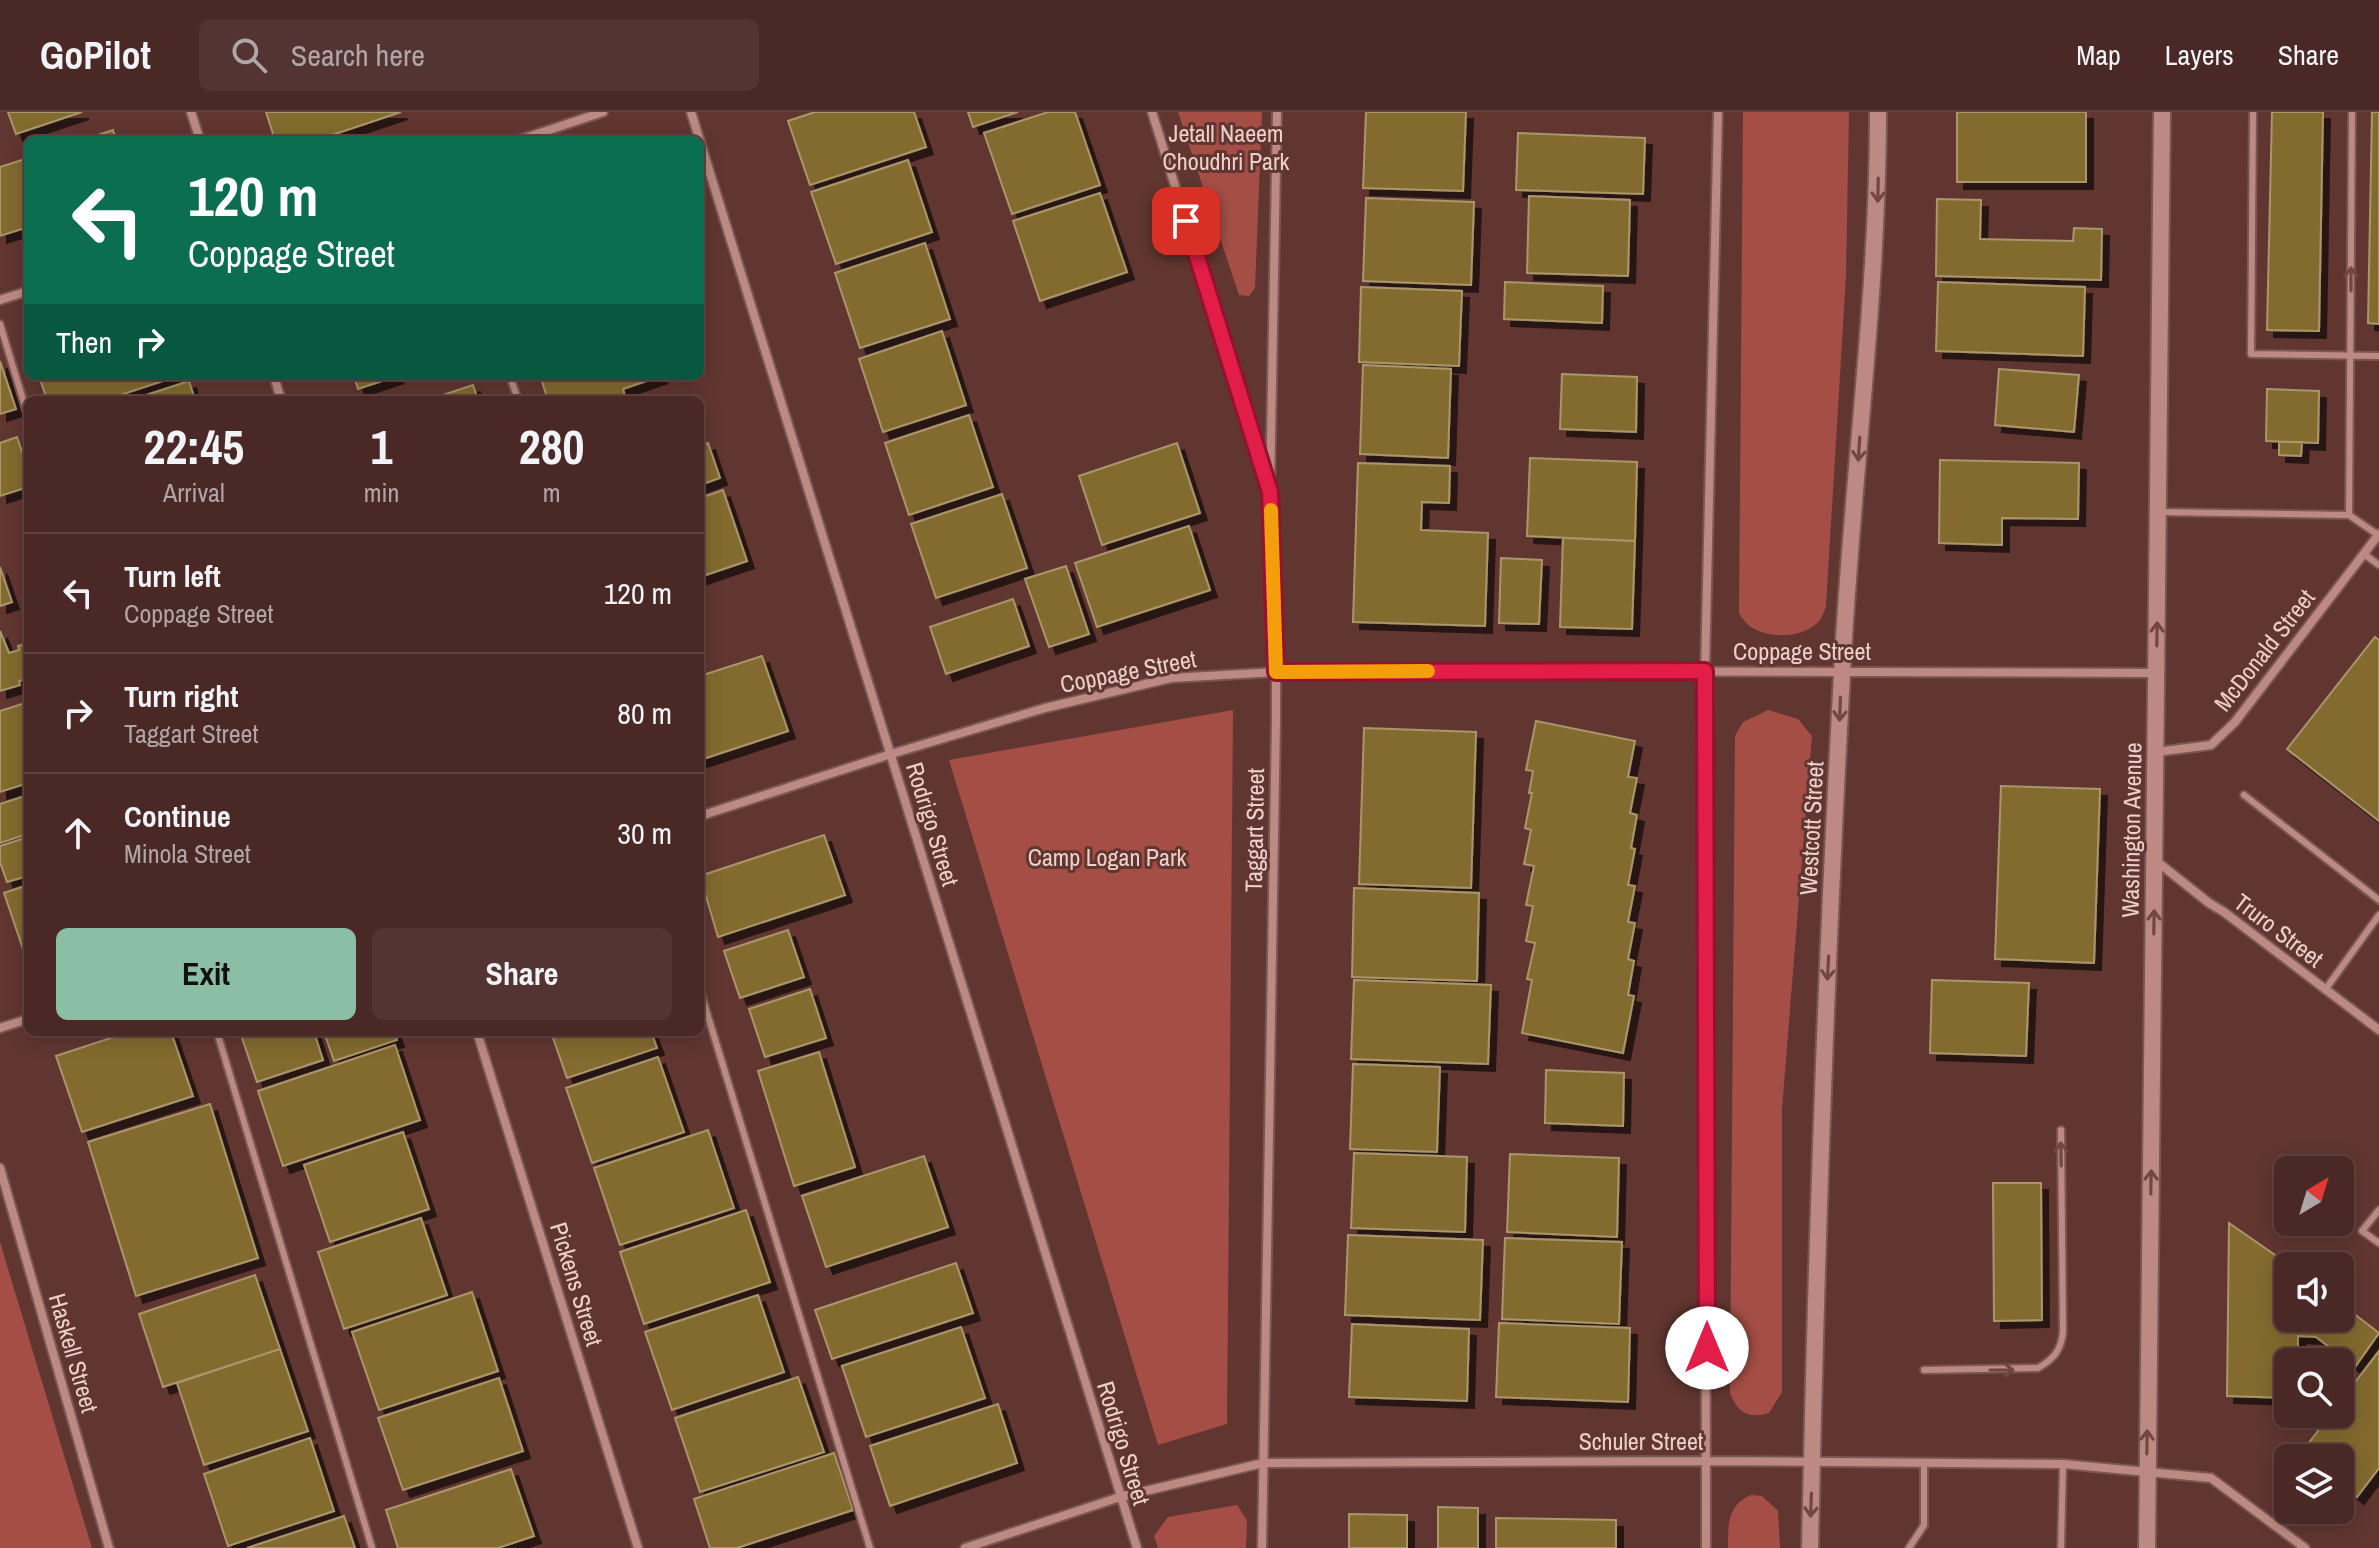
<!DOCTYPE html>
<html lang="en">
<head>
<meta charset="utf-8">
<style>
  :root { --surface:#492825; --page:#533432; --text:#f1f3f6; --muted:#b1a6a7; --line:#614442; --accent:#8abfa5 }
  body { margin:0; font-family:"Archivo Narrow",sans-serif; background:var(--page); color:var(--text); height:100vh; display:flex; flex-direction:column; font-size:30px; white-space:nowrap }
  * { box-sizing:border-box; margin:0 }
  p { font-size:26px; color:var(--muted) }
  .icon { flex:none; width:44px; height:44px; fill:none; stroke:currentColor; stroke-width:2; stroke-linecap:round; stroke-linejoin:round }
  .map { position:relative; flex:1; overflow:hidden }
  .panel { position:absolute; left:24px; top:284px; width:680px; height:640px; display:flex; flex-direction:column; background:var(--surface); border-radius:12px; box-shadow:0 4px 20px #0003,0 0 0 2px var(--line) }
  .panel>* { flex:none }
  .banner { position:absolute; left:24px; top:24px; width:680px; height:244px; border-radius:12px; box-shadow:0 4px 20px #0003,0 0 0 2px var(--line); background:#0b6e4f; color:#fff; overflow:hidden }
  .needle { width:52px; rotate:38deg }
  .controls { position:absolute; left:2274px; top:1044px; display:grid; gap:16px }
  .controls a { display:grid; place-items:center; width:80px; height:80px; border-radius:12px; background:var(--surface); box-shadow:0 4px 20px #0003,0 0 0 2px var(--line); font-size:40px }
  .pin { position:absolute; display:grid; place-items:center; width:68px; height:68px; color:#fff; margin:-34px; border-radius:16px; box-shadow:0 4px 12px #0006 }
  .me { position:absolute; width:88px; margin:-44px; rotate:0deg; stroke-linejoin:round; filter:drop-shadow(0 0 6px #0008) }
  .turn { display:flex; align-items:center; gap:28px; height:168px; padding:0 32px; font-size:36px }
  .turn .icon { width:104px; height:104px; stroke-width:2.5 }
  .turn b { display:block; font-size:56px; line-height:68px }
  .then { display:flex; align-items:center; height:76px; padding:0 32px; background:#0003; gap:16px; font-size:30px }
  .eta { display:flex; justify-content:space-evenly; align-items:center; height:136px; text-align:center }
  .eta b { font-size:48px; font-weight:700; line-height:56px }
  .action { display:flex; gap:16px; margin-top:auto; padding:16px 32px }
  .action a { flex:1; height:92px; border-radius:12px; background:var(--accent); color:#111; font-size:32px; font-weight:700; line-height:92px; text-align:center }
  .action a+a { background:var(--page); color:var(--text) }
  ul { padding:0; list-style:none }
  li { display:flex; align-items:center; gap:24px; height:120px; padding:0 32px; border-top:2px solid var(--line) }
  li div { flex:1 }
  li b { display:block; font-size:30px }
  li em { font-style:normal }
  header { display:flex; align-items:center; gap:48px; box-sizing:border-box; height:112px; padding:0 40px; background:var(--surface); border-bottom:2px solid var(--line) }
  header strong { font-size:38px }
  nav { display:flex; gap:44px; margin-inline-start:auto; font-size:28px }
  .search { width:560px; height:72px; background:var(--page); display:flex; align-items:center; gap:20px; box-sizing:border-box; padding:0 28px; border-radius:12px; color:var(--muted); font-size:30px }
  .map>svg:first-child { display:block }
  .green { fill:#a44e46 }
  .building { fill:#836b2e; stroke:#a9966b; stroke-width:2; filter:url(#shadow) }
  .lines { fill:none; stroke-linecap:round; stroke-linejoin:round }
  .service-casing { stroke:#795652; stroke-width:10 }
  .minor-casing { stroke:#795652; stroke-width:12 }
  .secondary-casing { stroke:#795652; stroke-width:20 }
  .service { stroke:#bc8a83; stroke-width:6 }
  .minor { stroke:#bc8a83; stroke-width:8 }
  .secondary { stroke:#bc8a83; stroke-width:16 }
  .oneway { stroke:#734741 }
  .route-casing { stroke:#92132f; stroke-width:20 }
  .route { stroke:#e11d48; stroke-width:14 }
  .slow { stroke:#f59e0b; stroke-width:14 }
  .labels { text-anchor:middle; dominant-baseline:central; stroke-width:6; stroke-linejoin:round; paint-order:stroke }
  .park-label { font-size:24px; fill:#edcfcb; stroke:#613631 }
  .street-label { font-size:24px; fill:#ebd0cc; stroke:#613631 }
</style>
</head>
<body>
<header>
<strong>GoPilot</strong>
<div class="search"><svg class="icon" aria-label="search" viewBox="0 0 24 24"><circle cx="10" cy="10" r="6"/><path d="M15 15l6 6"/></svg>Search here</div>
<nav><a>Map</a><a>Layers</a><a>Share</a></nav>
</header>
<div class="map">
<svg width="2379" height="1436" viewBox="0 0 2379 1436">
  <defs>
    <filter id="shadow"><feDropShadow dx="7" dy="7" stdDeviation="0" flood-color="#0009"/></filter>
  </defs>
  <rect width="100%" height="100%" fill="#613631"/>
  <path class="green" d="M1178,0H1262L1255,176L1249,184L1239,183Z
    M1743,0H1849L1846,164L1826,494C1824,500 1822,507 1817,511C1802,526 1769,527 1751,515C1746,512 1742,506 1739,501Z
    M1233,598L1227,1312L1158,1333L949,648Z
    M1768,598L1798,607L1812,624L1782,997V1280L1769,1301C1748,1307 1738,1301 1730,1281L1735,624L1743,610Z
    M0,1130L92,1436H0Z
    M1751,1383L1762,1384L1778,1399L1780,1436H1728C1728,1414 1727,1393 1751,1383Z
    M1237,1393L1247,1408L1246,1436H1158L1154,1424L1168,1405Z"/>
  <path class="building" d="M8,0H82L16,22Z
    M266,0H401L317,28H275Z
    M815,0H914L926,35L810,73L788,9Z
    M968,0H1018L973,15Z
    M1048,0H1075L1100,73L1012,102L984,21Z
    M1366,0H1466L1463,79L1363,76Z
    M1957,0H2086V70H1957Z
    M2272,0H2323L2319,219L2267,218Z
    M2372,0H2379V212L2368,211Z
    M113,18L116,28H83Z
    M1518,21L1645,26L1643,82L1516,78Z
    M28,46V115L0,124V55Z
    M908,48L932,120L836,152L811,80Z
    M1100,81L1127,160L1040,189L1013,109Z
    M1529,84L1630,88L1628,164L1527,161Z
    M1366,86L1474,90L1471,173L1363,169Z
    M1937,87L1981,88L1980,127L2073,129L2074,116L2102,117L2101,168L1936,164Z
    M925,131L950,207L860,236L835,161Z
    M1505,170L1603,174L1602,211L1504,207Z
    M1938,170L2085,175L2083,244L1936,239Z
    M1361,175L1462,179L1459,254L1359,250Z
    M942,219L966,293L883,320L859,247Z
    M0,249L16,297L0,302Z
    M1363,253L1451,257L1448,346L1360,342Z
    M1999,257L2079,263L2074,320L1995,313Z
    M1562,262L1637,265L1636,320L1560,317Z
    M39,264H178L105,288H47Z
    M354,264H397L358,277Z
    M540,264H661L623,277L626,288H548Z
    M189,269L195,288H131Z
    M473,273L478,288H428Z
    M2267,277L2319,279L2318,331L2266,329Z
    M969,303L993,375L909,403L885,331Z
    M17,325L28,357V375L0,384V331Z
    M2279,330H2302L2301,344L2279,343Z
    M708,331L720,366L700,373V334Z
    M1177,331L1200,401L1102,433L1079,364Z
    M1530,346L1637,350L1635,429L1527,424Z
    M1940,348L2079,351L2078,407L2002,406V433L1939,431Z
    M1358,351L1450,354L1449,391L1422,390L1421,418L1488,421L1485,514L1353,510Z
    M723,378L747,449L700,465V386Z
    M1002,382L1027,456L936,486L911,412Z
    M1189,414L1210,478L1097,515L1075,451Z
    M1563,426L1635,429L1632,517L1560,515Z
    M1501,446L1542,448L1539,512L1499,511Z
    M1066,454L1089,522L1049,535L1025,467Z
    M0,455L12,490L0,494Z
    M1013,487L1029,534L946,562L930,515Z
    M0,519L9,541L19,538L18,534L28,531V570L27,567L19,569L20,573L0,579Z
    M2375,525L2379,528V709L2287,637Z
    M762,544L788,619L700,648V564Z
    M28,590V671L0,680V599Z
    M1536,609L1635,629L1628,665L1637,666L1630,701L1637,703L1631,736L1635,737L1628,773L1635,774L1628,810L1635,811L1628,847L1634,849L1628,883L1634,884L1623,941L1522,921L1532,868L1527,867L1535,831L1526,829L1533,794L1526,793L1534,754L1524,752L1531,718L1525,716L1532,681H1529L1533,659L1526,658Z
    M1364,616L1476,620L1471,776L1359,772Z
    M2001,674L2100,677L2094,851L1995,847Z
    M28,683V722L0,731V692Z
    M824,723L845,783L718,825L700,764Z
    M28,725V764L7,770L0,750V734Z
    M28,773V852L4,781Z
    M1354,776L1479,781L1477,869L1352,865Z
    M788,818L804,865L740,886L724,839Z
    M1354,868L1491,873L1488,952L1351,947Z
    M1932,868L2029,871L2026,944L1930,941Z
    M810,877L826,926L765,945L749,897Z
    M129,920H171L193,984L82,1020L56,944Z
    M240,920H314L323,948L257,970Z
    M324,920H394L397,928L334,949Z
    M551,920H651L657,936L567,966Z
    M395,933L420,1008L283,1054L258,979Z
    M819,940L855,1055L794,1074L758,959Z
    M658,945L684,1020L592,1051L566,976Z
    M1353,952L1440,955L1437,1040L1350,1037Z
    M1546,958L1624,961L1623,1014L1545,1011Z
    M210,992L258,1146L136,1184L88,1030Z
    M708,1018L734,1096L620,1133L594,1056Z
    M403,1020L429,1097L330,1130L304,1053Z
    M1354,1041L1467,1045L1465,1120L1351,1116Z
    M1510,1042L1619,1046L1617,1125L1507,1120Z
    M924,1044L948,1115L826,1155L802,1084Z
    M1993,1071H2041L2042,1208L1994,1209Z
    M746,1098L770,1170L644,1212L620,1140Z
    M421,1106L447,1183L344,1217L318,1140Z
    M2229,1111L2291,1154H2288V1206H2340V1191L2379,1221L2355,1255L2316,1225L2298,1224V1250H2288V1286L2227,1284Z
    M1348,1123L1483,1128L1480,1208L1345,1203Z
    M1505,1126L1622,1130L1619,1212L1502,1207Z
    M956,1151L973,1201L832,1247L815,1198Z
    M255,1163L280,1237L163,1275L139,1202Z
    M472,1180L498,1259L379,1298L352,1220Z
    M758,1183L784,1260L672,1298L645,1220Z
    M1499,1211L1630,1216L1628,1290L1496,1285Z
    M1352,1212L1469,1217L1467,1289L1349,1285Z
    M961,1215L985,1286L866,1325L842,1254Z
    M280,1237L308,1319L204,1353L177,1271Z
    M2379,1239V1356L2357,1385L2340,1372V1346H2307L2301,1341L2331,1302H2340V1290Z
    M798,1265L824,1340L700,1380L675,1306Z
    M499,1266L523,1339L403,1378L378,1306Z
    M998,1292L1017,1351L890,1394L870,1334Z
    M310,1326L334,1399L228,1434L204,1362Z
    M834,1341L853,1398L737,1436H710L694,1387Z
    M511,1357L534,1424L498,1436H398L386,1398Z
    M1438,1395L1478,1396V1436H1438Z
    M1349,1402L1407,1403V1436H1349Z
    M344,1404L355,1436H247Z
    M1496,1406L1616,1408V1436H1496Z"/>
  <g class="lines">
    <defs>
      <path id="service" d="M2253,0L2251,242L2379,244
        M0,212L28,304
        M510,264L518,288
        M2158,400L2349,403L2352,0
        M2349,403L2378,423
        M2364,442L2379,453
        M2244,683L2379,788
        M700,878L870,1436
        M2325,878L2379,803
        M217,920L372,1436
        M2379,1098L2362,1119L2379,1131
        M1924,1258L2038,1256C2054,1247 2061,1238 2063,1220L2061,1018
        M1909,1436L1924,1413V1351
        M2061,1436L2063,1352"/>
      <path id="minor" d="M191,0L200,28
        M691,0L1137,1436
        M1152,0L1268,372
        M519,28L603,0
        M0,188L28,179
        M274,264L281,288
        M2156,640L2211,633L2235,610L2379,422
        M700,704L891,642L1045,596L1171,566L1276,560L1514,559L2156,561
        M2155,748L2209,791L2224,800L2379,918
        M0,916L28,907
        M477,920L638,1436
        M0,1056L109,1436
        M965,1436L1120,1385L1263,1351L1708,1349L2063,1352L2211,1366L2305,1436
        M1262,1436L1276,607V514L1270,380L1277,0
        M1706,1436L1705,559L1718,0"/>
      <path id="secondary" d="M1810,1436C1816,1145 1826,853 1842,562C1851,375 1878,188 1878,0
        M2147,1436L2162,0"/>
    </defs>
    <use href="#service" class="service-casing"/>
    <use href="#minor" class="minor-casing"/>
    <use href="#secondary" class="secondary-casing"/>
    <use href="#service" class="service"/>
    <use href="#minor" class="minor"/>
    <use href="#secondary" class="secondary"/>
  </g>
  <defs><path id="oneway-shaft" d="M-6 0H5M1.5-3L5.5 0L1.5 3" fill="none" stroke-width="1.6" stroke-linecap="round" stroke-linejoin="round" transform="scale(2)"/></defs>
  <g class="oneway">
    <use href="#oneway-shaft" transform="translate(1878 78) rotate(91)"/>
    <use href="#oneway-shaft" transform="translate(2351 167) rotate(-90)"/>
    <use href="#oneway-shaft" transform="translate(1859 337) rotate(94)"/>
    <use href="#oneway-shaft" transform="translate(2157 522) rotate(-89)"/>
    <use href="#oneway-shaft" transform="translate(1840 597) rotate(92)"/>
    <use href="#oneway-shaft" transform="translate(2154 810) rotate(-89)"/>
    <use href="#oneway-shaft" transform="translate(1828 856) rotate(93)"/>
    <use href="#oneway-shaft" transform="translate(2061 1042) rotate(-91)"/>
    <use href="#oneway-shaft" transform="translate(2151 1070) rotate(-89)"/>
    <use href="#oneway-shaft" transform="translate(2002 1258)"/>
    <use href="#oneway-shaft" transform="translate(2147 1330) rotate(-89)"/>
    <use href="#oneway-shaft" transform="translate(1811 1393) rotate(92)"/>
  </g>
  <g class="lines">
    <defs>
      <path id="route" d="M1186,109L1270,380L1276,560L1705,559L1707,1236"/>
    </defs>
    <use href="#route" class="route-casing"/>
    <use href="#route" class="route"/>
    <path class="slow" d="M1271,398L1276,560L1428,559"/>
  </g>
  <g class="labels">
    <g class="park-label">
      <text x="1226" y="21">Jetall Naeem<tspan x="1226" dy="28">Choudhri Park</tspan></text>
      <text x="1107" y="745">Camp Logan Park</text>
    </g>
    <g class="street-label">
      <text transform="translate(2264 538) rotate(-52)">McDonald Street</text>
      <text x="1802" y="539">Coppage Street</text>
      <text transform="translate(1128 559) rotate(-11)">Coppage Street</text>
      <text transform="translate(933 712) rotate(73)">Rodrigo Street</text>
      <text transform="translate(1811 716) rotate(-87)">Westcott Street</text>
      <text transform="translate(1254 718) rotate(-89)">Taggart Street</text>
      <text transform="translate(2131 718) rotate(-89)">Washington Avenue</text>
      <text transform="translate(2279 818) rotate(37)">Truro Street</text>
      <text transform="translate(577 1172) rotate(73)">Pickens Street</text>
      <text transform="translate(74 1241) rotate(74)">Haskell Street</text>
      <text x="1641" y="1329">Schuler Street</text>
      <text transform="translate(1124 1331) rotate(73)">Rodrigo Street</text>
    </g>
  </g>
</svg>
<div class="controls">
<a><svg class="needle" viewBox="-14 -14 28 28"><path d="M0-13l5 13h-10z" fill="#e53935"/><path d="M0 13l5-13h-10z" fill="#b1a6a7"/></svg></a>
<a><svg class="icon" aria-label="sound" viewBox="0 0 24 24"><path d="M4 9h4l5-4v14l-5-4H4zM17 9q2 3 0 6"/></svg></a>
<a><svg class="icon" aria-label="search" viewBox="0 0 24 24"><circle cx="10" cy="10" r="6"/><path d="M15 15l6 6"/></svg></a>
<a><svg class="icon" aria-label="layers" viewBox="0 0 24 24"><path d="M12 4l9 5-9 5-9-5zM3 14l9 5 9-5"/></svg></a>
</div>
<div class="pin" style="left:1186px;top:109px;background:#d93025"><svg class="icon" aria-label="arrive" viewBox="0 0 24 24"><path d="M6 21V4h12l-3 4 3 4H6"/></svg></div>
<svg class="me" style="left:1707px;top:1236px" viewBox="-20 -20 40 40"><circle r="19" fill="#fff"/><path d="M0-13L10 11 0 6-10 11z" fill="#e11d48"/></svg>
<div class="banner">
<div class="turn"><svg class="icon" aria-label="left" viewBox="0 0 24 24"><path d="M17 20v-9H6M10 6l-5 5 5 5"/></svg><div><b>120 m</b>Coppage Street</div></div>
<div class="then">Then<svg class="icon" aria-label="right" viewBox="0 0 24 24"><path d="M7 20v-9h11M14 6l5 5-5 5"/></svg></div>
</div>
<section class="panel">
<div class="eta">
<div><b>22:45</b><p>Arrival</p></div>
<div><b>1</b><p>min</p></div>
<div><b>280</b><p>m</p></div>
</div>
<ul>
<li><svg class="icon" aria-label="left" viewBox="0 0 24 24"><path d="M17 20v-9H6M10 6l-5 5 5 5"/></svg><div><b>Turn left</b><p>Coppage Street</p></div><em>120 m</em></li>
<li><svg class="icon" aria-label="right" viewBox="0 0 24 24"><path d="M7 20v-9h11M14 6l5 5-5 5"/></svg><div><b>Turn right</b><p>Taggart Street</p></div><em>80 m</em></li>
<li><svg class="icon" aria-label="ahead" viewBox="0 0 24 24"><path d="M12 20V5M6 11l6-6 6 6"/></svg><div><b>Continue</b><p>Minola Street</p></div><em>30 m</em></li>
</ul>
<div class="action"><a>Exit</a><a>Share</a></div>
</section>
</div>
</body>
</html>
